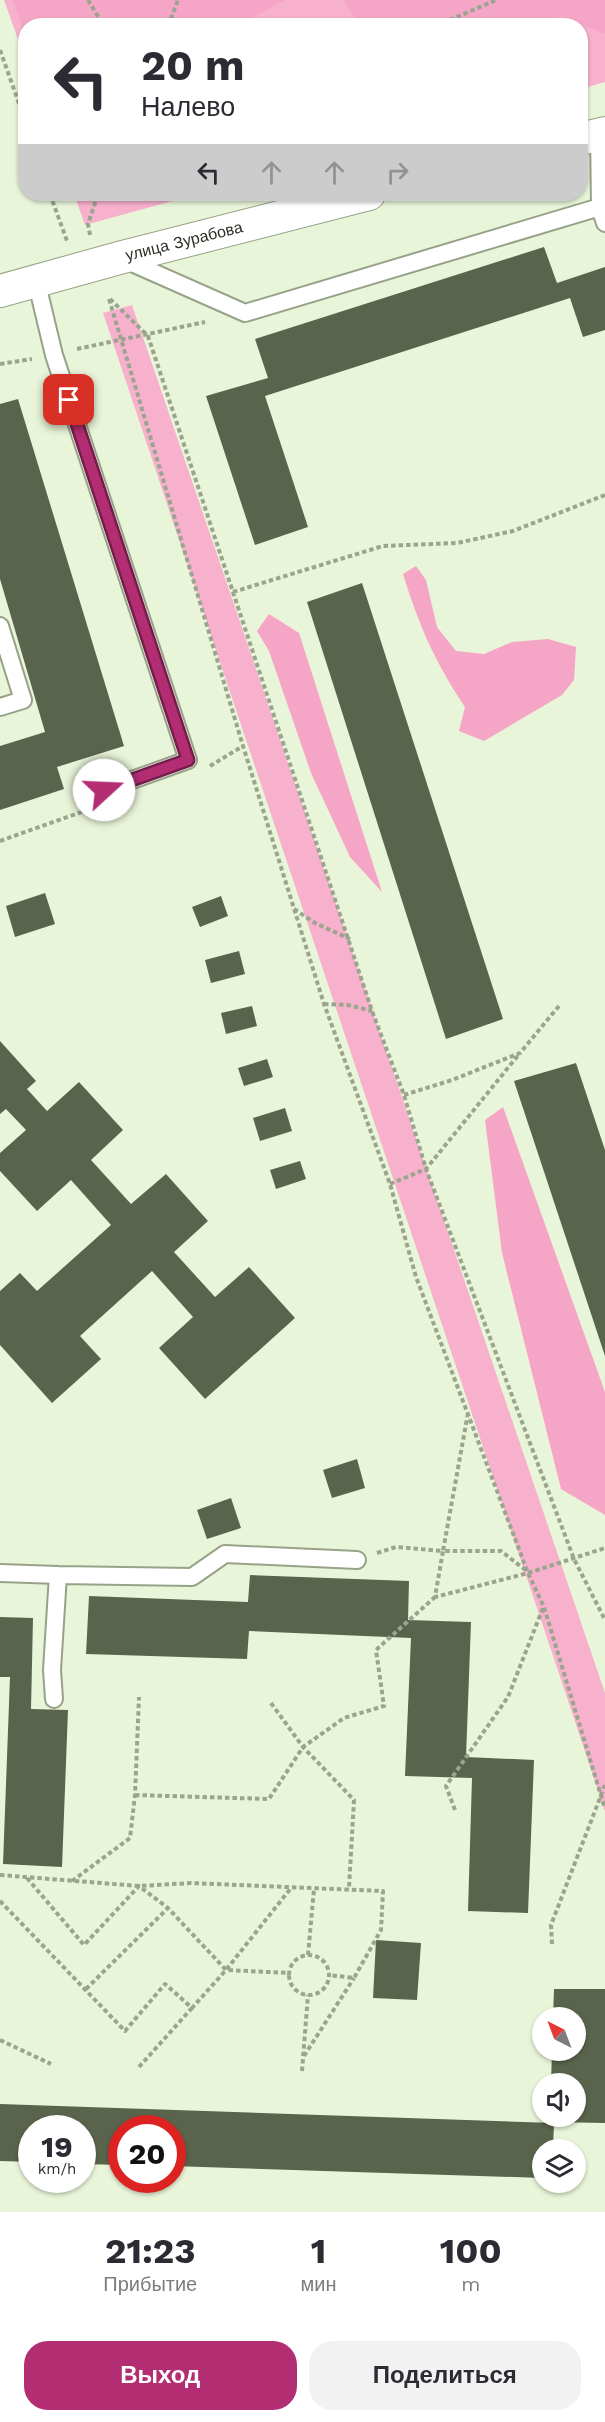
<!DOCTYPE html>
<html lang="ru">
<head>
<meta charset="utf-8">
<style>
  :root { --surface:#fff; --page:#f2f2f3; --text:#2b2b33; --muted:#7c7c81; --accent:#b32d72 }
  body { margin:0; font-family:"Work Sans",sans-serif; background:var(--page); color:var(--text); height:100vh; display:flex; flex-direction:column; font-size:22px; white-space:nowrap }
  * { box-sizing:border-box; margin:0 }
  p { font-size:20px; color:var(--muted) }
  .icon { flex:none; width:33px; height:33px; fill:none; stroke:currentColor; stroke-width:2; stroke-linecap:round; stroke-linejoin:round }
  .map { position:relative; height:2212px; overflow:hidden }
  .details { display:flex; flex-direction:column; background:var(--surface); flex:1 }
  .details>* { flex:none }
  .hud { position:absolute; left:18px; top:18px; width:570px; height:183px; border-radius:24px; box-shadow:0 2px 4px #0004; background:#fff; color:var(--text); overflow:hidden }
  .needle { width:39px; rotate:318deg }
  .fabs { position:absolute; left:532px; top:2007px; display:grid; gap:12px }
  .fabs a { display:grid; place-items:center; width:54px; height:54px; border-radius:50%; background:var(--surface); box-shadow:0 2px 4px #0004; font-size:30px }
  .speed { position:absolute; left:18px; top:2115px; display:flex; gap:12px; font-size:30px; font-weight:700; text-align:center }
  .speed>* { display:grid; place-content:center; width:78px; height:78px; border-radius:50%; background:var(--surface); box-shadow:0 2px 4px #0004; line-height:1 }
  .speed small { font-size:15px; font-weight:400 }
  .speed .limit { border:9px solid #d22; background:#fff; color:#111 }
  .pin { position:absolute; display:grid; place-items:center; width:51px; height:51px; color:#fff; margin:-26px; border-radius:12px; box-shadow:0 3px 9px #0006 }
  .me { position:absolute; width:66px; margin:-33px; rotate:70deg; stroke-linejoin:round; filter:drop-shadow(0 0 4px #0008) }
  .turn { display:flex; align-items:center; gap:21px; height:126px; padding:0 24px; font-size:27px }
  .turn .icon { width:78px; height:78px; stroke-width:2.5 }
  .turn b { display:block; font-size:42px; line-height:51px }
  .lanes { display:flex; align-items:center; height:57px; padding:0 24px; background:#0003; justify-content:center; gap:30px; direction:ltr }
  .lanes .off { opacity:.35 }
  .eta { display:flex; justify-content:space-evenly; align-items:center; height:102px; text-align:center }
  .eta b { font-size:36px; font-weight:700; line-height:42px }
  .cta { display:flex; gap:12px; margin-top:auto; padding:12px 24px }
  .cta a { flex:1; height:69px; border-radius:24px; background:var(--accent); color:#fff; font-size:24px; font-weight:700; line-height:69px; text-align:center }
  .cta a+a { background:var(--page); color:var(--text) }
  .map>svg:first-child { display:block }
  .green { fill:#f8b1cd }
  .forest { fill:#f5a6c6 }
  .building { fill:#5a644c }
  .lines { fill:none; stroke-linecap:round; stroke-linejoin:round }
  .lane-casing { stroke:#97a288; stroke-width:20 }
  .street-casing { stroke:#97a288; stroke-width:34 }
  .path { stroke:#9ba48f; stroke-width:4; stroke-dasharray:4.5 3; stroke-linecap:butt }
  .lane { stroke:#fff; stroke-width:16 }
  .street { stroke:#fff; stroke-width:32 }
  .route-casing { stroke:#741d4a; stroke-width:15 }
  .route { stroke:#b32d72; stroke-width:10 }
  .labels { text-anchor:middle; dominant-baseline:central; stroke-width:6; stroke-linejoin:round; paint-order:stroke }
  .street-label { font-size:16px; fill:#2b2f24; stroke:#fff }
</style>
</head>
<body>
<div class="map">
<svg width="605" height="2212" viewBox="0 0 605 2212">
  <rect width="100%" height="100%" fill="#e9f5d9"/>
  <path class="green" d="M4,0H605V82L581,89L580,26H26L25,59Z
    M74,194H198L85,225Z
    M132,305L605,1693V1811L103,313Z"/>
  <path class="forest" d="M13,0H285L239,25L26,26L25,36Z
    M343,0H605V34L561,16L522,26L360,25Z
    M416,566L426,580L437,627L456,651L484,654L512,642L548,639L576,647L574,680L562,695L484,741L459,731L465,707C435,662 419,626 403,574Z
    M269,614L299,633L382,892L350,857L311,773L269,651L257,631Z
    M503,1107L605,1392V1515L561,1489L502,1253L485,1120Z"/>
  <path class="building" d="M544,247L557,283L605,267V330L583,337L570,298L265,396L308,527L255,545L206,396L268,378L255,339Z
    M18,399L124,746L57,767L64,789L0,810V746L45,732L0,579V404Z
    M362,583L503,1019L446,1039L307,602Z
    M45,893L55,924L15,937L6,906Z
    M221,896L228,916L200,927L192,907Z
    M239,951L245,974L211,983L205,960Z
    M252,1006L257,1026L226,1034L221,1013Z
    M0,1041L36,1081L27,1089L47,1111L79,1082L123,1130L91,1160L131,1204L166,1174L208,1221L174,1252L215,1297L249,1267L295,1318L205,1399L159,1348L193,1317L152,1271L80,1336L101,1359L52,1403L0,1345V1291L20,1273L37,1291L111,1225L71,1180L37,1211L0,1171V1153L26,1130L6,1109L0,1114Z
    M267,1059L273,1077L244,1086L238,1068Z
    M576,1063L605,1150V1356L514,1081Z
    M285,1108L292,1131L260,1141L253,1118Z
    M300,1161L306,1179L276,1189L270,1170Z
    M357,1459L365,1488L332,1498L323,1470Z
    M231,1498L241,1528L207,1539L197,1510Z
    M250,1575L409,1581L408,1620L471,1622L466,1757L534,1760L528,1913L468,1911L472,1778L405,1776L411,1638L249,1631L247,1659L86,1654L89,1596L248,1602Z
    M0,1617L33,1618L31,1709L68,1710L62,1867L3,1864L10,1677H0Z
    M376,1940L421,1943L417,2000L373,1998Z
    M554,1989H605V2123L549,2122L550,2116H576V2084H551L552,2050H576V2018H553Z
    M0,2104L554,2123L553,2150H543V2178L172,2166V2128H122V2165L82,2164V2128H32V2162L0,2161Z"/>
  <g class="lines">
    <defs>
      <path id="lane" d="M599,135L600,207L605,223
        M123,259L245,313L600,207
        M36,280L54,355L188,760L104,790
        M0,626L23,700L0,707
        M0,1573L58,1575L52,1670L54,1699
        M58,1575L192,1577L225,1554L357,1560"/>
      <path id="street" d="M580,139L605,133
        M0,291L119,258L369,194"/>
    </defs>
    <use href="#lane" class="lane-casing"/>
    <use href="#street" class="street-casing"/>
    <path class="path" d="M88,0L104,26
      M168,26L178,0
      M436,26L496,0
      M0,50L26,123
      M50,194L67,241
      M90,235L88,224L98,194
      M109,299L243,746L324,1004L390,1184L416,1277L528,1573L544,1607L605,1809
      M110,299L148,336L372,1011L404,1095L426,1169L574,1559L605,1620
      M77,349L205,322
      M0,364L32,359
      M233,592L383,546L457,543L513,531L605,495
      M210,766L243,746
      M0,841L90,809
      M294,909L315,923L350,939
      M324,1004L348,1005L372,1011
      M404,1095L452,1080L520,1053L559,1006
      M390,1184L426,1169L520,1053
      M468,1413L443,1551H501L528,1572
      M377,1553L396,1547L443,1551L435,1597L528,1573L605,1548
      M271,1703L303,1747L354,1800L349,1888
      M135,1795L269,1799L303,1747L344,1718L384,1706L376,1650L435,1597
      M455,1810L446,1786L508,1697L543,1608
      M0,1875L139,1886L191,1883L383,1891L381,1930L354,1978L329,1975
      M27,1878L84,1945L139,1886L168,1908L226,1970L289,1973
      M72,1881L130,1838L135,1795L139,1697
      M0,1901L125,2031L165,1984L192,2008L226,1970L291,1888
      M552,1944L551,1925L605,1785
      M308,1955L314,1889
      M289 1975a20 20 0 1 1 40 0a20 20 0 1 1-40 0Z
      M86,1989L168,1908
      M0,2040L51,2064
      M304,2056L354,1978
      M139,2067L192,2008
      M302,2071L308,1995"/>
    <use href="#lane" class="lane"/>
    <use href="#street" class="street"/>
  </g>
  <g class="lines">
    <defs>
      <path id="route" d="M69,400L188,760L104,790"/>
    </defs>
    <use href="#route" class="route-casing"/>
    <use href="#route" class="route"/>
  </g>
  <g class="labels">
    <g class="street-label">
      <text transform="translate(184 241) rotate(-14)">улица Зурабова</text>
    </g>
  </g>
</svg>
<div class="fabs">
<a><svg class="needle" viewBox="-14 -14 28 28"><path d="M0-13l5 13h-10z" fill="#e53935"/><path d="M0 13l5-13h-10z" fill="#7c7c81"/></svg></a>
<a><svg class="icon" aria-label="sound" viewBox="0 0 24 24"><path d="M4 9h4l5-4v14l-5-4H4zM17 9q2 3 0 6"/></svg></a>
<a><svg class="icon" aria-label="layers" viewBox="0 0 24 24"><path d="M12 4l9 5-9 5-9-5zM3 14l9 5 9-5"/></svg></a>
</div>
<div class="speed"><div>19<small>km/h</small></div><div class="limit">20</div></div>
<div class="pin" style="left:69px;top:400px;background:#d93025"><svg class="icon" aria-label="arrive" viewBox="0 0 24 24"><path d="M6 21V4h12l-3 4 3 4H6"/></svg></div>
<svg class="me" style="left:104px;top:790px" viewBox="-20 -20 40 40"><circle r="19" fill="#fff"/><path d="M0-13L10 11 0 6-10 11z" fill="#b32d72"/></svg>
<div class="hud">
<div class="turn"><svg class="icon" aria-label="left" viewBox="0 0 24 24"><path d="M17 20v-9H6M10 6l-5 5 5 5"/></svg><div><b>20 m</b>Налево</div></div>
<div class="lanes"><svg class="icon" aria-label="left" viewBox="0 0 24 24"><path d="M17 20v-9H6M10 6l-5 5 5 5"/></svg><svg class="icon off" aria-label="ahead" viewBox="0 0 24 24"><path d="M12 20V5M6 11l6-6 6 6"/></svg><svg class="icon off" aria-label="ahead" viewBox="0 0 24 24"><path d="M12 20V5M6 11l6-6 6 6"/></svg><svg class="icon off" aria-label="right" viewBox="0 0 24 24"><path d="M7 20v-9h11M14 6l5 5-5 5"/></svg></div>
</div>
</div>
<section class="details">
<div class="eta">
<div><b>21:23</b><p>Прибытие</p></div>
<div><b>1</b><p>мин</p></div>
<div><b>100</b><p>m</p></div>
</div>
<div class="cta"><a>Выход</a><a>Поделиться</a></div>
</section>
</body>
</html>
